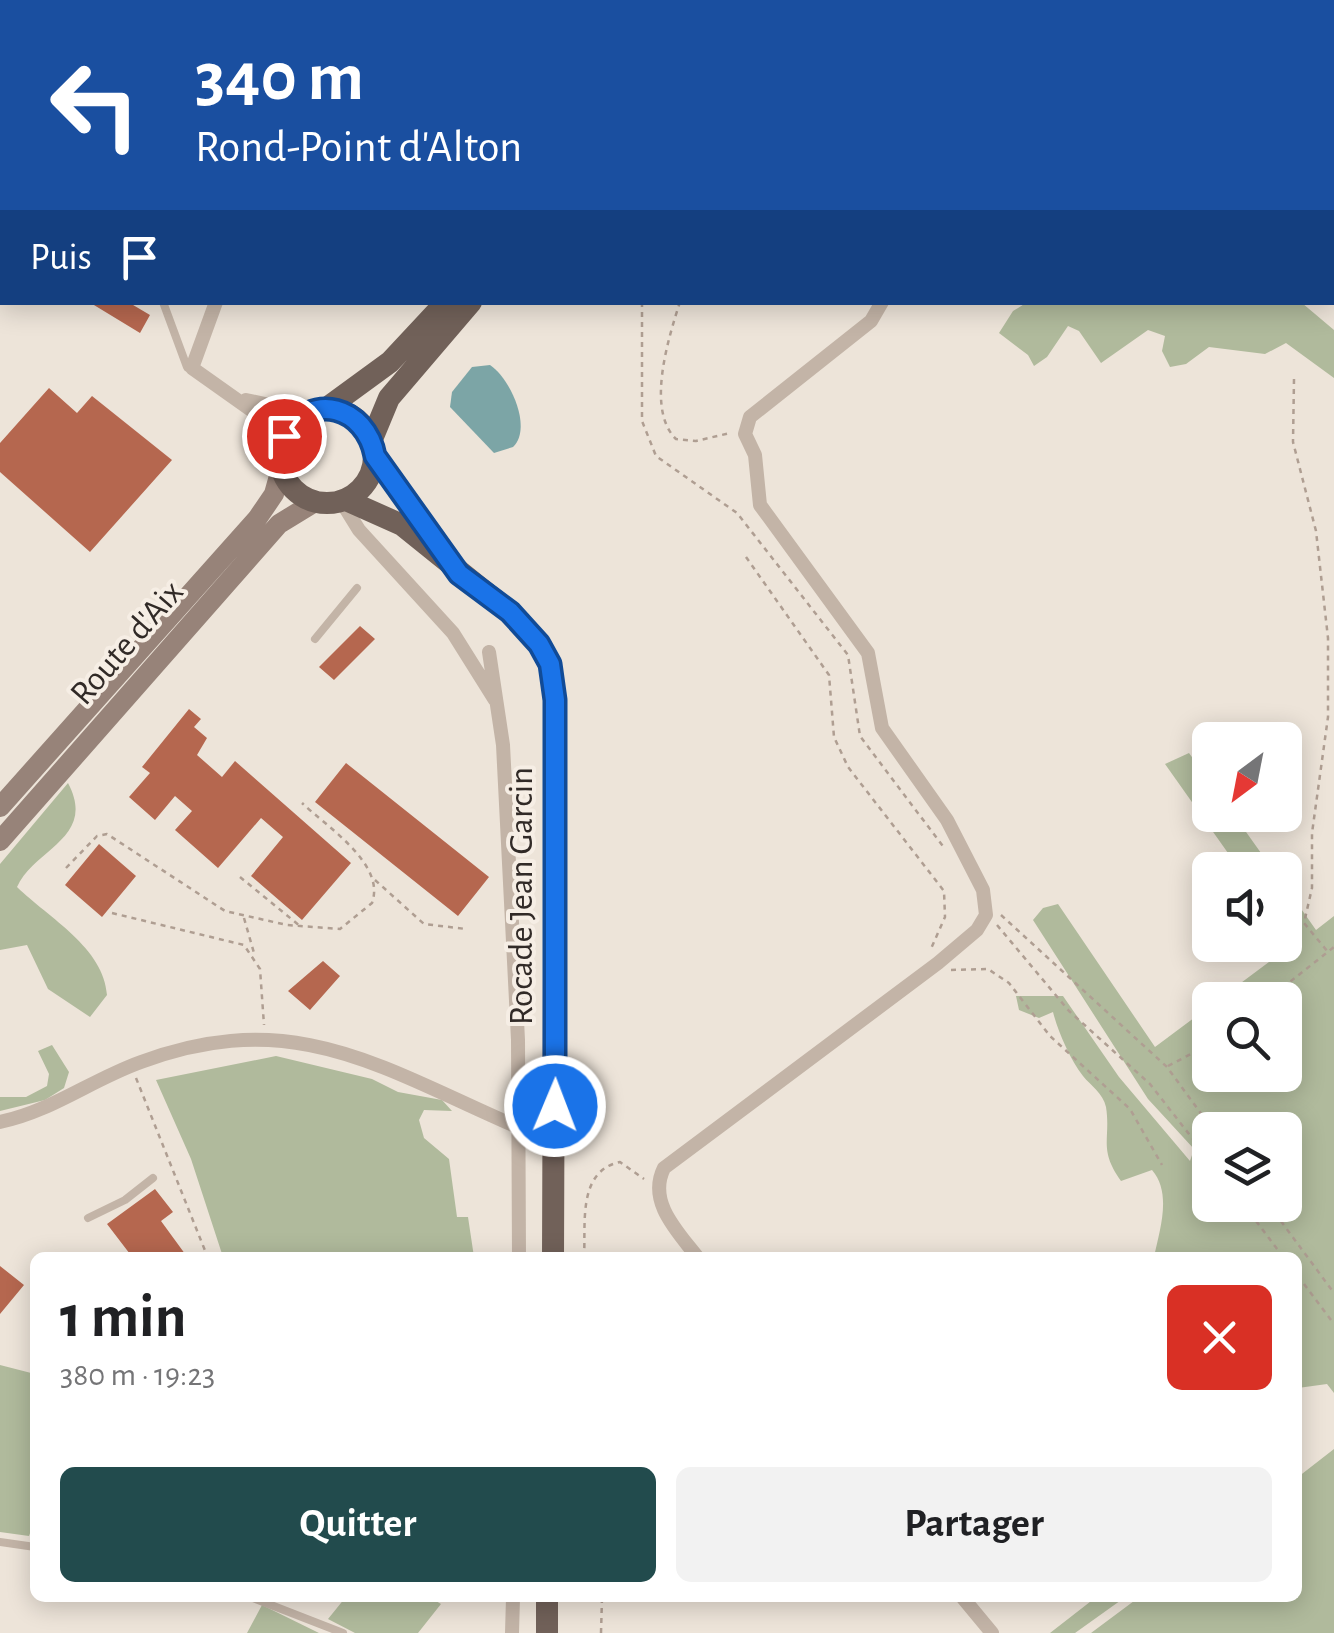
<!DOCTYPE html>
<html lang="fr">
<head>
<meta charset="utf-8">
<style>
  :root { --surface:#fff; --page:#f2f2f2; --text:#202124; --muted:#757577; --accent:#224b4d }
  body { margin:0; font-family:"Alegreya Sans",sans-serif; background:var(--page); color:var(--text); height:100vh; display:flex; flex-direction:column; font-size:38px; white-space:nowrap }
  * { box-sizing:border-box; margin:0 }
  p { font-size:32px; color:var(--muted) }
  .icon { flex:none; width:55px; height:55px; fill:none; stroke:currentColor; stroke-width:2; stroke-linecap:round; stroke-linejoin:round }
  .map { position:relative; flex:1; overflow:hidden }
  .side { position:absolute; left:30px; top:1252px; width:1272px; height:350px; display:flex; flex-direction:column; background:var(--surface); border-radius:15px; box-shadow:0 5px 25px #0003 }
  .side>* { flex:none }
  .banner { position:absolute; left:0px; top:0px; width:1335px; height:305px; box-shadow:0 5px 25px #0003; background:#1a4fa0; color:#fff; overflow:hidden }
  .needle { width:65px; rotate:212deg }
  .fabs { position:absolute; left:1192px; top:722px; display:grid; gap:20px }
  .fabs a { display:grid; place-items:center; width:110px; height:110px; border-radius:15px; background:var(--surface); box-shadow:0 5px 25px #0003; font-size:50px }
  .pin { position:absolute; display:grid; place-items:center; width:85px; height:85px; color:#fff; margin:-42px; border:5px solid #fff; border-radius:50%; box-shadow:0 2px 10px #0007 }
  .me { position:absolute; width:110px; margin:-55px; rotate:1deg; stroke-linejoin:round; filter:drop-shadow(0 0 8px #0008) }
  .turn { display:flex; align-items:center; gap:35px; height:210px; padding:0 30px; font-size:45px }
  .turn .icon { width:130px; height:130px; stroke-width:2.5 }
  .turn b { display:block; font-size:70px; line-height:85px }
  .then { display:flex; align-items:center; height:95px; padding:0 30px; background:#0003; gap:20px; font-size:38px }
  .round { display:grid; place-items:center; flex:none; width:105px; height:105px; border-radius:15px; background:var(--page) }
  .overview { display:flex; align-items:center; justify-content:space-between; height:170px; padding:0 30px }
  h1 { font-size:60px; font-weight:700; line-height:75px }
  .primary-button { display:flex; gap:20px; margin-top:auto; padding:20px 30px }
  .primary-button a { flex:1; height:115px; border-radius:15px; background:var(--accent); color:#fff; font-size:40px; font-weight:700; line-height:115px; text-align:center }
  .primary-button a+a { background:var(--page); color:var(--text) }
  .map>svg:first-child { display:block }
  .green { fill:#b0ba9c; fill-rule:evenodd }
  .water { fill:#7ca5a6 }
  .building { fill:#b5674f }
  .lines { fill:none; stroke-linecap:round; stroke-linejoin:round }
  .path { stroke:#af9e92; stroke-width:2.5; stroke-dasharray:5 5; stroke-linecap:butt }
  .lane { stroke:#c3b4a7; stroke-width:8 }
  .street { stroke:#c3b4a7; stroke-width:14 }
  .secondary { stroke:#978379; stroke-width:20 }
  .primary { stroke:#716159; stroke-width:22 }
  .route-casing { stroke:#114b97; stroke-width:25 }
  .route { stroke:#1a73e8; stroke-width:18 }
  .labels { text-anchor:middle; dominant-baseline:central; stroke-width:8; stroke-linejoin:round; paint-order:stroke }
  .street-label { font-size:35px; fill:#312a27; stroke:#f6eee5 }
</style>
</head>
<body>
<div class="map">
<svg width="1334" height="1633" viewBox="0 0 1334 1633">
  <rect width="100%" height="100%" fill="#ede4d9"/>
  <path class="green" d="M0,0H664L2,2L0,91Z
    M1026,303H1302L1334,330V378L1286,343L1265,354L1209,347L1186,364L1170,367L1162,351L1165,336L1148,330L1101,363L1079,331L1068,326L1047,357L1034,366L1028,355L999,333L1013,311Z
    M1189,753L1210,782V815H1234L1273,870H1240L1165,764Z
    M68,783C97,838 35,848 17,887C49,918 104,948 107,995L90,1017L48,989L27,945L0,950V864Z
    M1285,886L1316,930L1334,916V1393L1327,1384L1298,1388V1258L1154,1257C1160,1229 1172,1193 1152,1170L1121,1181C1098,1149 1111,1139 1106,1107C1103,1093 1091,1086 1083,1076C1070,1059 1058,1032 1053,1012L1039,1018L1019,1010L1016,996H1063L1119,1077L1190,1161L1194,1149L1148,1099L1033,920L1043,908L1058,904L1155,1047L1210,1006V1075H1285V1000H1218L1292,945L1285,934ZM1210,1130H1285V1205H1210Z
    M52,1045L69,1072L64,1088L45,1100L0,1111V1097H26L47,1086L49,1074L38,1051Z
    M276,1056L372,1079L398,1092L442,1100L452,1111L424,1110L419,1120L424,1138L449,1159L457,1217H468L474,1257H223L191,1159L156,1080Z
    M0,1365L35,1374V1519L29,1536L0,1532Z
    M1334,1449V1633H1091L1138,1598H1298V1477Z
    M345,1598H431L441,1604L418,1633H355L328,1619Z
    M1095,1598H1124L1075,1633H1050Z
    M262,1605L319,1633H247Z"/>
  <path class="water" d="M490,365C510,378 533,428 513,447L494,453L450,407L452,392L472,367Z"/>
  <path class="building" d="M89,302H128L150,315L140,333Z
    M49,388L77,413L92,396L172,460L90,552L0,472V443Z
    M360,626L375,639L334,680L319,667Z
    M189,709L201,719L194,727L207,738L197,755L222,777L235,761L351,863L302,920L251,876L283,837L261,818L218,868L175,830L192,811L175,796L155,820L129,797L150,773L142,767Z
    M346,763L489,877L458,916L315,802Z
    M99,844L136,876L102,917L65,885Z
    M323,961L340,976L310,1010L288,991Z
    M155,1189L173,1212L161,1221L188,1258H133L107,1224Z
    M0,1266L24,1285L0,1314Z"/>
  <g class="lines">
    <path class="path" d="M154,0L156,2
      M89,2L90,0
      M127,2L130,0
      M0,95L2,92
      M0,116L2,114
      M0,132L2,133
      M0,163H2
      M642,302V421L656,456L737,513L848,655L860,736L945,849
      M680,302C668,339 646,410 676,439L696,441L730,433
      M1294,379L1293,442L1316,531L1328,638V717L1312,833V888L1304,923L1328,952
      M746,557L829,675L834,737L848,767L944,891L945,917L930,951
      M66,868L97,836L107,834L225,911L287,925L340,929L372,903C386,864 327,827 302,803
      M240,877L300,926
      M375,880L424,924L466,929
      M112,913L244,945L260,969L264,1025
      M1001,915L1167,1067L1213,1130
      M244,918L254,953
      M997,925L1069,1011L1150,1084L1210,1161
      M951,970L988,969L1009,983L1050,1036L1130,1109L1162,1165
      M1267,1000L1334,947
      M1168,1066L1210,1044
      M136,1078L208,1258
      M1244,1205L1284,1258
      M1269,1205L1334,1293
      M584,1258C586,1224 577,1171 620,1162L644,1179
      M1298,1276L1334,1324
      M601,1633L602,1598"/>
    <path class="lane" d="M0,248L2,251
      M163,302L187,367
      M315,639L357,588
      M88,1218L125,1200L153,1178
      M0,1542L35,1547
      M253,1598L343,1633"/>
    <path class="street" d="M744,2L746,0
      M216,302L192,368L264,419L281,446
      M246,400L306,413
      M341,501L359,530L453,633L495,700
      M489,652L503,745L518,1040L519,1258
      M0,1122C52,1111 91,1080 141,1062C295,1005 383,1069 520,1128
      M698,1258C678,1232 647,1202 664,1168L938,963L977,930L986,915L983,890L947,820L882,728L868,653L760,505L755,455L745,434L750,417L871,321L882,302
      M963,1598L992,1633
      M512,1633L513,1598"/>
    <path class="secondary" d="M0,807L257,519L274,494L281,469
      M0,841L279,524L315,502"/>
    <path class="primary" d="M691,2L693,0
      M714,2L716,0
      M327,408L390,362L446,302
      M280 456a47 47 0 1 1 94 0a47 47 0 1 1-94 0Z
      M372,439L389,398L471,302
      M375,455L440,547
      M346,500L402,525L510,612L539,644L550,665L555,700L553,1258
      M547,1633V1598"/>
  </g>
  <g class="lines">
    <defs>
      <path id="route" d="M284,436C311,390 366,407 375,456L459,574L510,612L539,644L550,664L555,700V1106"/>
    </defs>
    <use href="#route" class="route-casing"/>
    <use href="#route" class="route"/>
  </g>
  <g class="labels">
    <g class="street-label">
      <text transform="translate(127 643) rotate(-49)">Route d'Aix</text>
      <text transform="translate(521 896) rotate(-90)">Rocade Jean Garcin</text>
    </g>
  </g>
</svg>
<div class="fabs">
<a><svg class="needle" viewBox="-14 -14 28 28"><path d="M0-13l5 13h-10z" fill="#e53935"/><path d="M0 13l5-13h-10z" fill="#757577"/></svg></a>
<a><svg class="icon" aria-label="sound" viewBox="0 0 24 24"><path d="M4 9h4l5-4v14l-5-4H4zM17 9q2 3 0 6"/></svg></a>
<a><svg class="icon" aria-label="search" viewBox="0 0 24 24"><circle cx="10" cy="10" r="6"/><path d="M15 15l6 6"/></svg></a>
<a><svg class="icon" aria-label="layers" viewBox="0 0 24 24"><path d="M12 4l9 5-9 5-9-5zM3 14l9 5 9-5"/></svg></a>
</div>
<div class="pin" style="left:284px;top:436px;background:#d93025"><svg class="icon" aria-label="arrive" viewBox="0 0 24 24"><path d="M6 21V4h12l-3 4 3 4H6"/></svg></div>
<svg class="me" style="left:555px;top:1106px" viewBox="-20 -20 40 40"><circle r="17" fill="#1a73e8" stroke="#fff" stroke-width="3"/><path d="M0-11L8 9 0 5-8 9z" fill="#fff"/></svg>
<div class="banner">
<div class="turn"><svg class="icon" aria-label="left" viewBox="0 0 24 24"><path d="M17 20v-9H6M10 6l-5 5 5 5"/></svg><div><b>340 m</b>Rond-Point d'Alton</div></div>
<div class="then">Puis<svg class="icon" aria-label="arrive" viewBox="0 0 24 24"><path d="M6 21V4h12l-3 4 3 4H6"/></svg></div>
</div>
<section class="side">
<div class="overview"><div><h1>1 min</h1><p>380 m · 19:23</p></div><a class="round" style="background:#d93025;color:#fff"><svg class="icon" aria-label="close" viewBox="0 0 24 24"><path d="M6 6l12 12M18 6L6 18"/></svg></a></div>
<div class="primary-button"><a>Quitter</a><a>Partager</a></div>
</section>
</div>
</body>
</html>
